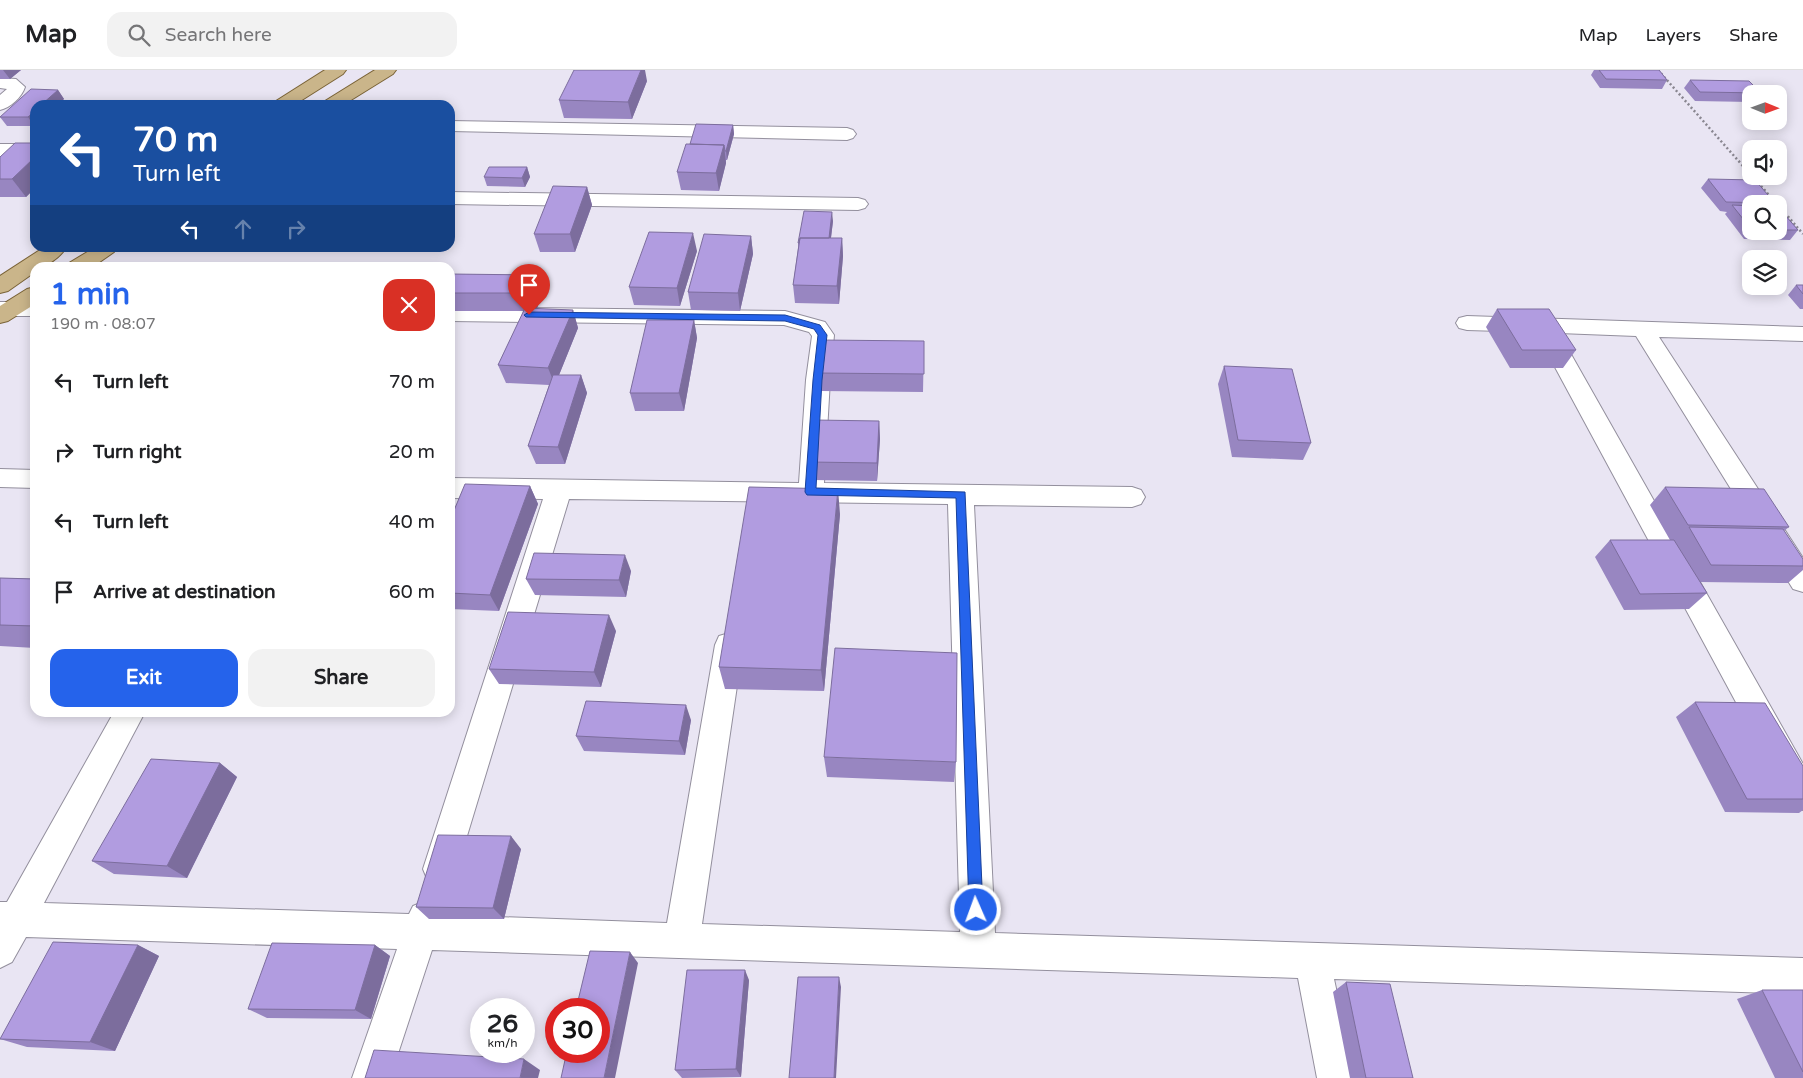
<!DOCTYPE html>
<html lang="en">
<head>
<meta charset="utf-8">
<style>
  :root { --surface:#fff; --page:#f2f2f2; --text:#202124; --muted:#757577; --line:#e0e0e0; --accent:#2563eb }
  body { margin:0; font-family:"Varela Round",sans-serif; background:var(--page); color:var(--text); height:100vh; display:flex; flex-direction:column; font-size:19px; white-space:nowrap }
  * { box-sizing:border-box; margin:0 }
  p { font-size:16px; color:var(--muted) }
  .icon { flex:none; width:28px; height:28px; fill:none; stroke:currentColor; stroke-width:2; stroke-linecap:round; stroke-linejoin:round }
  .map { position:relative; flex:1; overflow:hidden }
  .sheet { position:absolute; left:30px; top:192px; width:425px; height:455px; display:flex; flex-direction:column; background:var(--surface); border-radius:15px; box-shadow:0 2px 12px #0003 }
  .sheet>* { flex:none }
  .guide { position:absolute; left:30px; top:30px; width:425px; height:152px; border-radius:15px; box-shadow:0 2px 12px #0003; background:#1a4fa0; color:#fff; overflow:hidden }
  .needle { width:32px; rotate:91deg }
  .controls { position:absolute; left:1742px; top:15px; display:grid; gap:10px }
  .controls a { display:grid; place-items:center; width:45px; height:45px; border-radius:10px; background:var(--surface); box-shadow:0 2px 12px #0003; font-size:25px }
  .speed { position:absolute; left:470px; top:928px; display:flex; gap:10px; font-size:25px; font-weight:700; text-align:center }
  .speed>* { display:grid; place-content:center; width:65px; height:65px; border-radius:50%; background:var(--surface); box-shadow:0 2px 12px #0003; line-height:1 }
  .speed small { font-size:12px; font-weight:400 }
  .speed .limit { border:8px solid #d22; background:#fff; color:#111 }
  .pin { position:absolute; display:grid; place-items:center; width:42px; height:42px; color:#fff; margin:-51px -21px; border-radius:50% 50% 50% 0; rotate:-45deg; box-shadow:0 0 5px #0007 }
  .pin .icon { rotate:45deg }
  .me { position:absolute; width:55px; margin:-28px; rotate:358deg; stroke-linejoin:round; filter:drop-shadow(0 0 4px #0008) }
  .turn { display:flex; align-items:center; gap:18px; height:105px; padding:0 20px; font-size:22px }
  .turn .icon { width:65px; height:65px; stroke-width:2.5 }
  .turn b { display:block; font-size:35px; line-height:42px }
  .lanes { display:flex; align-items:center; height:48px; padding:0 20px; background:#0003; justify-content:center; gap:25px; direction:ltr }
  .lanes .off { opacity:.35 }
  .round { display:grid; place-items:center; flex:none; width:52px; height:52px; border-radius:15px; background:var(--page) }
  .summary { display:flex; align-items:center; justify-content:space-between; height:85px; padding:0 20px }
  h1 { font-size:30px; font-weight:700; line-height:38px; color:var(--accent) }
  .cta { display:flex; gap:10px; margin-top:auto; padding:10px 20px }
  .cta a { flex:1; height:58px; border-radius:15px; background:var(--accent); color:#fff; font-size:20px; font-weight:700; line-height:58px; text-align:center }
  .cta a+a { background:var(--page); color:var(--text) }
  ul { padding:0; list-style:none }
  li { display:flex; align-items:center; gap:15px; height:70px; padding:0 20px }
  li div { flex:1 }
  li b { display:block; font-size:19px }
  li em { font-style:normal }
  header { display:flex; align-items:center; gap:30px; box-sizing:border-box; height:70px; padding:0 25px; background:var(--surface); border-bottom:1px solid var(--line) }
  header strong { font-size:24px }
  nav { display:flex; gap:28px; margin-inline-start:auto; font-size:18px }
  .search { width:350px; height:45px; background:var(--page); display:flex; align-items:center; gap:12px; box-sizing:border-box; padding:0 18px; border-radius:15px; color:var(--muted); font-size:19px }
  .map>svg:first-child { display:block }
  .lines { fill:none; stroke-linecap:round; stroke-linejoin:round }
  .minor-casing { stroke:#938f9d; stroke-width:2 }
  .major-casing { stroke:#7a6337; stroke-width:2 }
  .path { stroke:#898690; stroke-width:2.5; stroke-dasharray:2 2.5; stroke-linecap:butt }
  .minor { fill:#fff; fill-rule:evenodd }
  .major { fill:#cab58a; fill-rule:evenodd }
  .wall { fill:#9886c1 }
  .shaded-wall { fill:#7c6d9d }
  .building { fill:#b19ce0; stroke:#7c6d9d }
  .route { fill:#2563eb; stroke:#184099 }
</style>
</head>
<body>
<header>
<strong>Map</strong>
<div class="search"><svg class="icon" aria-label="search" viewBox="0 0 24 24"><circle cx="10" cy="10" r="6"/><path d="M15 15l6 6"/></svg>Search here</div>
<nav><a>Map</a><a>Layers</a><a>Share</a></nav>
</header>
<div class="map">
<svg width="1803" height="1008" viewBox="0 0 1803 1008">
  <rect width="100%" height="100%" fill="#e9e5f3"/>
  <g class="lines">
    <defs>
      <path id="minor" d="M0,8L16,9L25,17C22,27 10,38 0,40V25L7,19L0,18Z
        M450,51L847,58L853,60L856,64L853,68L847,70L450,61Z
        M0,74H35V86H0Z
        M450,122L858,128L865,130L868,134L865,138L858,140L450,134Z
        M0,232H35V246H0Z
        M450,237L785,241L825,252L834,265L830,310L824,413L1132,417L1141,420L1145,427L1141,434L1132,437L974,435L995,863L1803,888V924L1334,909L1355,1008H1317L1298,908L432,880L390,1008H352L397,879L26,867L12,892L0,898V832H7L114,642H145L44,833L409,844L413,836L425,831L437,836L441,845L667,853L715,575L719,566L729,563L739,566L743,575L702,854L960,862L948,434L569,429L457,799L452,811L440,815L428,811L423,799L543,429L450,428V408L799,413L806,310L812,266L809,262L784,255L450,251Z
        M1467,246L1803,257V271L1659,267L1803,488V522L1793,519L1636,266L1559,263L1803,694V740L1792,736L1536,262L1467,260L1459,258L1456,253L1459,248Z
        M0,399L35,400V418L0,417Z"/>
      <path id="major" d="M325,0H346L343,4L294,35H273L276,31Z
        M375,0H396L393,4L343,35H322L325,31Z
        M43,178H66C60,187 46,198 35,198V202L8,221L0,223V206Z
        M94,178H117L114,182L91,198H66L69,193Z
        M35,217V234L8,251L0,253V236L27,219Z"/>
    </defs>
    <use href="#minor" class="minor-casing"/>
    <use href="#major" class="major-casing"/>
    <path class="path" d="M1658,0L1751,105
      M1752,106L1777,134
      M1779,136L1803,164"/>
    <use href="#minor" class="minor"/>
    <use href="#major" class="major"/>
  </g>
  <path class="wall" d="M0,0H21L10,9H0Z
    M1594,0H1659L1667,10L1662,19L1600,18L1591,5Z
    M1690,10L1761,23L1751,24V32L1695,31L1684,18Z
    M647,11L632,49L564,48L559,30Z
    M58,20L64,29L57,35H35V56H7L0,47Z
    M733,55L734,64L727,90H726V93L719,121L681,120L677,102L690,74Z
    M35,73V118L26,127H0V87Z
    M527,97L530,107L525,117L487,116L484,107Z
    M1708,109L1775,133L1751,134V161H1779V138L1798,160L1790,170L1744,169L1725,144L1727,142L1720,141L1701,118Z
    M587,117L592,135L575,182H540L534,164Z
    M833,151L831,168H842L843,186L839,234L795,233L793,215L798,178V173Z
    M751,166L753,184L740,241L691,240L688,222Z
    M697,181L680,236L634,235L629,217Z
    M450,204L536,205L542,223L537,239L573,240L578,258L559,305H581L587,323L565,394H536L528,376L549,315L506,313L498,295L524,241H450Z
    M1796,215H1803V239H1800L1788,225Z
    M1497,239L1576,280L1563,298H1510L1486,257Z
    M694,250L697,268L684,341H635L630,323Z
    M924,271L923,322L820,321L818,303Z
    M1224,296L1311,373L1303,390L1232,387L1218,314Z
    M879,351L880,369L877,411L813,410L811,392Z
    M530,416L538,434L499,541L450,539V450Z
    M1665,417L1789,457L1784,461L1803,489V500L1788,513L1700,512L1707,523L1689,539L1624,540L1595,487L1610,470H1670L1650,435Z
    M840,444L824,621L725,619L719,597Z
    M631,501L626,527L535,525L526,509Z
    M0,508L35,509V578L0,576Z
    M616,561L601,617L499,614L489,599Z
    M1695,632L1803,696V740L1799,743L1725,742L1676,647Z
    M691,650L685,685L584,681L576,666Z
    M824,687L956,692L954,712L827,707Z
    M220,693L237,707L187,808L114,804L92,791Z
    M521,779L504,849H429L416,837Z
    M138,875L159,886L115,981L27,977L0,969Z
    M375,875L390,886L371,949L267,948L248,939Z
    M749,910L741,1007L682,1008L675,1000Z
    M1346,912L1413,1008H1350L1333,922Z
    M1762,920H1803V1008H1775L1737,929Z"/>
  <path class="shaded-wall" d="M3,0H21L10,9Z
    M641,0H645L647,11L632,49L628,32Z
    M58,20L64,29L57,35H41Z
    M35,41V56H34L28,47Z
    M733,55L734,64L727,90L726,81Z
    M724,75L726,93L719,121L716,103Z
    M35,87V118L26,127L12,109Z
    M527,97L530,107L525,117L522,108Z
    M587,117L592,135L575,182L570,164Z
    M832,142L833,151L829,183L828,174Z
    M693,163L697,181L680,236L677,218Z
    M751,166L753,184L740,241L738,223Z
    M842,168L843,186L839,234L837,216Z
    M536,205L542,223L536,241L529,223Z
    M573,240L578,258L555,315L548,298Z
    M694,250L697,268L684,341L679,323Z
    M581,305L587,323L565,394L558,377Z
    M879,351L880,369L877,411V393Z
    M530,416L538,434L499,541L490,525Z
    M838,419L840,444L824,621L821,600Z
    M625,485L631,501L626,527L619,510Z
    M609,545L616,561L601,617L594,602Z
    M686,635L691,650L685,685L679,671Z
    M220,693L237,707L187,808L167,796Z
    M511,766L521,779L504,849L493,838Z
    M138,875L159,886L115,981L90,972Z
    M375,875L390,886L371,949L355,940Z
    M630,882L638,893L615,1008H604Z
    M745,900L749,910L741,1007L736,999Z
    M839,907L841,917L836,1008H834Z
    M524,989L540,1000L538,1008H520Z"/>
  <path class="building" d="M574,0H641L628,32L559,30Z
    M1599,0H1659L1667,10L1606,9Z
    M1690,10L1749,11L1761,23L1700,22Z
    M31,19L58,20L41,35H35V41L28,47H0Z
    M696,54L733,55L726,81H725L724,75L690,74Z
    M15,73H35V87L12,109H0V87Z
    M686,74L724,75L716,103L677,102Z
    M489,97H527L522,108L484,107Z
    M1708,109L1755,110L1775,133L1726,132Z
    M553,116L587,117L570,164H534Z
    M1732,135L1751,136V159Z
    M1779,138L1798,160H1779Z
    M804,141L832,142L829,168H800L799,173H798Z
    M649,162L693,163L677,218L629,217Z
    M704,164L751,166L738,223L688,222Z
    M800,168H842L837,216L793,215Z
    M450,204L536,205L529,223H450Z
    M1796,215H1803V224Z
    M525,238L573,240L548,298L498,295Z
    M1497,239H1549L1576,280H1522Z
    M647,250H694L679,323H630Z
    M821,270L924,271V304L818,303Z
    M1224,296L1292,299L1311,373L1238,370Z
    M553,305H581L558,377L528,376Z
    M815,350L879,351L877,393L811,392Z
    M465,414L530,416L490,525L450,523V450Z
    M749,417L838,419L821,600L719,597Z
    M1665,417L1764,419L1789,457L1688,455Z
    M1689,457L1783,459L1803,489V496L1711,495Z
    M1610,470H1674L1707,523L1640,524Z
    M534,483L625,485L619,510L526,509Z
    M0,508L35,509V556L0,555Z
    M508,542L609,545L594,602L489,599Z
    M835,578L957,583L956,692L824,687Z
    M586,631L686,635L679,671L576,666Z
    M1695,632L1765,633L1803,696V729H1747Z
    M151,689L220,693L167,796L92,791Z
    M438,765L511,766L493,838L416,837Z
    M53,872L138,875L90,972L0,969Z
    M272,873L375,875L355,940L248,939Z
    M590,881L630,882L604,1008H561L567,981H599V939H576Z
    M687,900H745L736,999L675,1000Z
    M798,907H839L834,1008H789Z
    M1346,912L1390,914L1413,1008H1366Z
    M1762,920H1803V1002Z
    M374,980L524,989L520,1008H365Z"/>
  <path class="route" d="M529,242L785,245L820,255L827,265L822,310L816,418L965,422L983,840L981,845L976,847L971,845L969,840L956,428L807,425L805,422L813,310L818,265L814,259L785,251L526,247L524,245Z"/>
</svg>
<div class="controls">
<a><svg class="needle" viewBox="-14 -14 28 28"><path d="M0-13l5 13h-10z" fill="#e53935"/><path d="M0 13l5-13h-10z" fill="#757577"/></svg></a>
<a><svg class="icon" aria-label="sound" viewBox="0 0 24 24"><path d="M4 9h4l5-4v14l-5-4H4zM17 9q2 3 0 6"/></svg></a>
<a><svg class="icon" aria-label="search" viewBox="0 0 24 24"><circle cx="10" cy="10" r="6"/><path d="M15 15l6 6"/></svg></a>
<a><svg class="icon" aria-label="layers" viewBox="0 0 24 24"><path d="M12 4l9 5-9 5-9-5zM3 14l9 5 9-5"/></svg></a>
</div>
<div class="speed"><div>26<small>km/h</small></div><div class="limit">30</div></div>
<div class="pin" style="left:529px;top:245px;background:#d93025"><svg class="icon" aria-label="arrive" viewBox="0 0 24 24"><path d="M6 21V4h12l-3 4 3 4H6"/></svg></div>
<svg class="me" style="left:976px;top:840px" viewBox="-20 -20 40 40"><circle r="17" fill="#2563eb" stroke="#fff" stroke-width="3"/><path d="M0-11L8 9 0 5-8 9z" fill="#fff"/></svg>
<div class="guide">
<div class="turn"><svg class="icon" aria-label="left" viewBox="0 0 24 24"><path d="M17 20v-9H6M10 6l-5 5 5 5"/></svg><div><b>70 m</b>Turn left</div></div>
<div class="lanes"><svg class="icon" aria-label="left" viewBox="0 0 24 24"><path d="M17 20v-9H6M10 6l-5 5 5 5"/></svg><svg class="icon off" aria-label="ahead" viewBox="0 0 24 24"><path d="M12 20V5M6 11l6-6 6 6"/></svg><svg class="icon off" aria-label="right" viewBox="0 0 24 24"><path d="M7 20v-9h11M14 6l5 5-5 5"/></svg></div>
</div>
<section class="sheet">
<div class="summary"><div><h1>1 min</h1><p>190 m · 08:07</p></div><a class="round" style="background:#d93025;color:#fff"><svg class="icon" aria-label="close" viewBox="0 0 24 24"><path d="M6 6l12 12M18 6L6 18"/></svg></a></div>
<ul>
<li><svg class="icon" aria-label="left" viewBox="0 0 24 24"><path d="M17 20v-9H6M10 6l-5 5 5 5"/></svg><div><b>Turn left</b></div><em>70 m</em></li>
<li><svg class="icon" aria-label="right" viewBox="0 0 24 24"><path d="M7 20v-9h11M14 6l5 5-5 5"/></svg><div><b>Turn right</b></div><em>20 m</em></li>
<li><svg class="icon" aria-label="left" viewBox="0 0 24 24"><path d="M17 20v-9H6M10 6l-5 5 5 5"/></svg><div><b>Turn left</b></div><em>40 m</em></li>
<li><svg class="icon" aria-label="arrive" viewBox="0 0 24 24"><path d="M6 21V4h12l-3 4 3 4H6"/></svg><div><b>Arrive at destination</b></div><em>60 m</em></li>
</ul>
<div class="cta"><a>Exit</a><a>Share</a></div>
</section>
</div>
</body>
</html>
